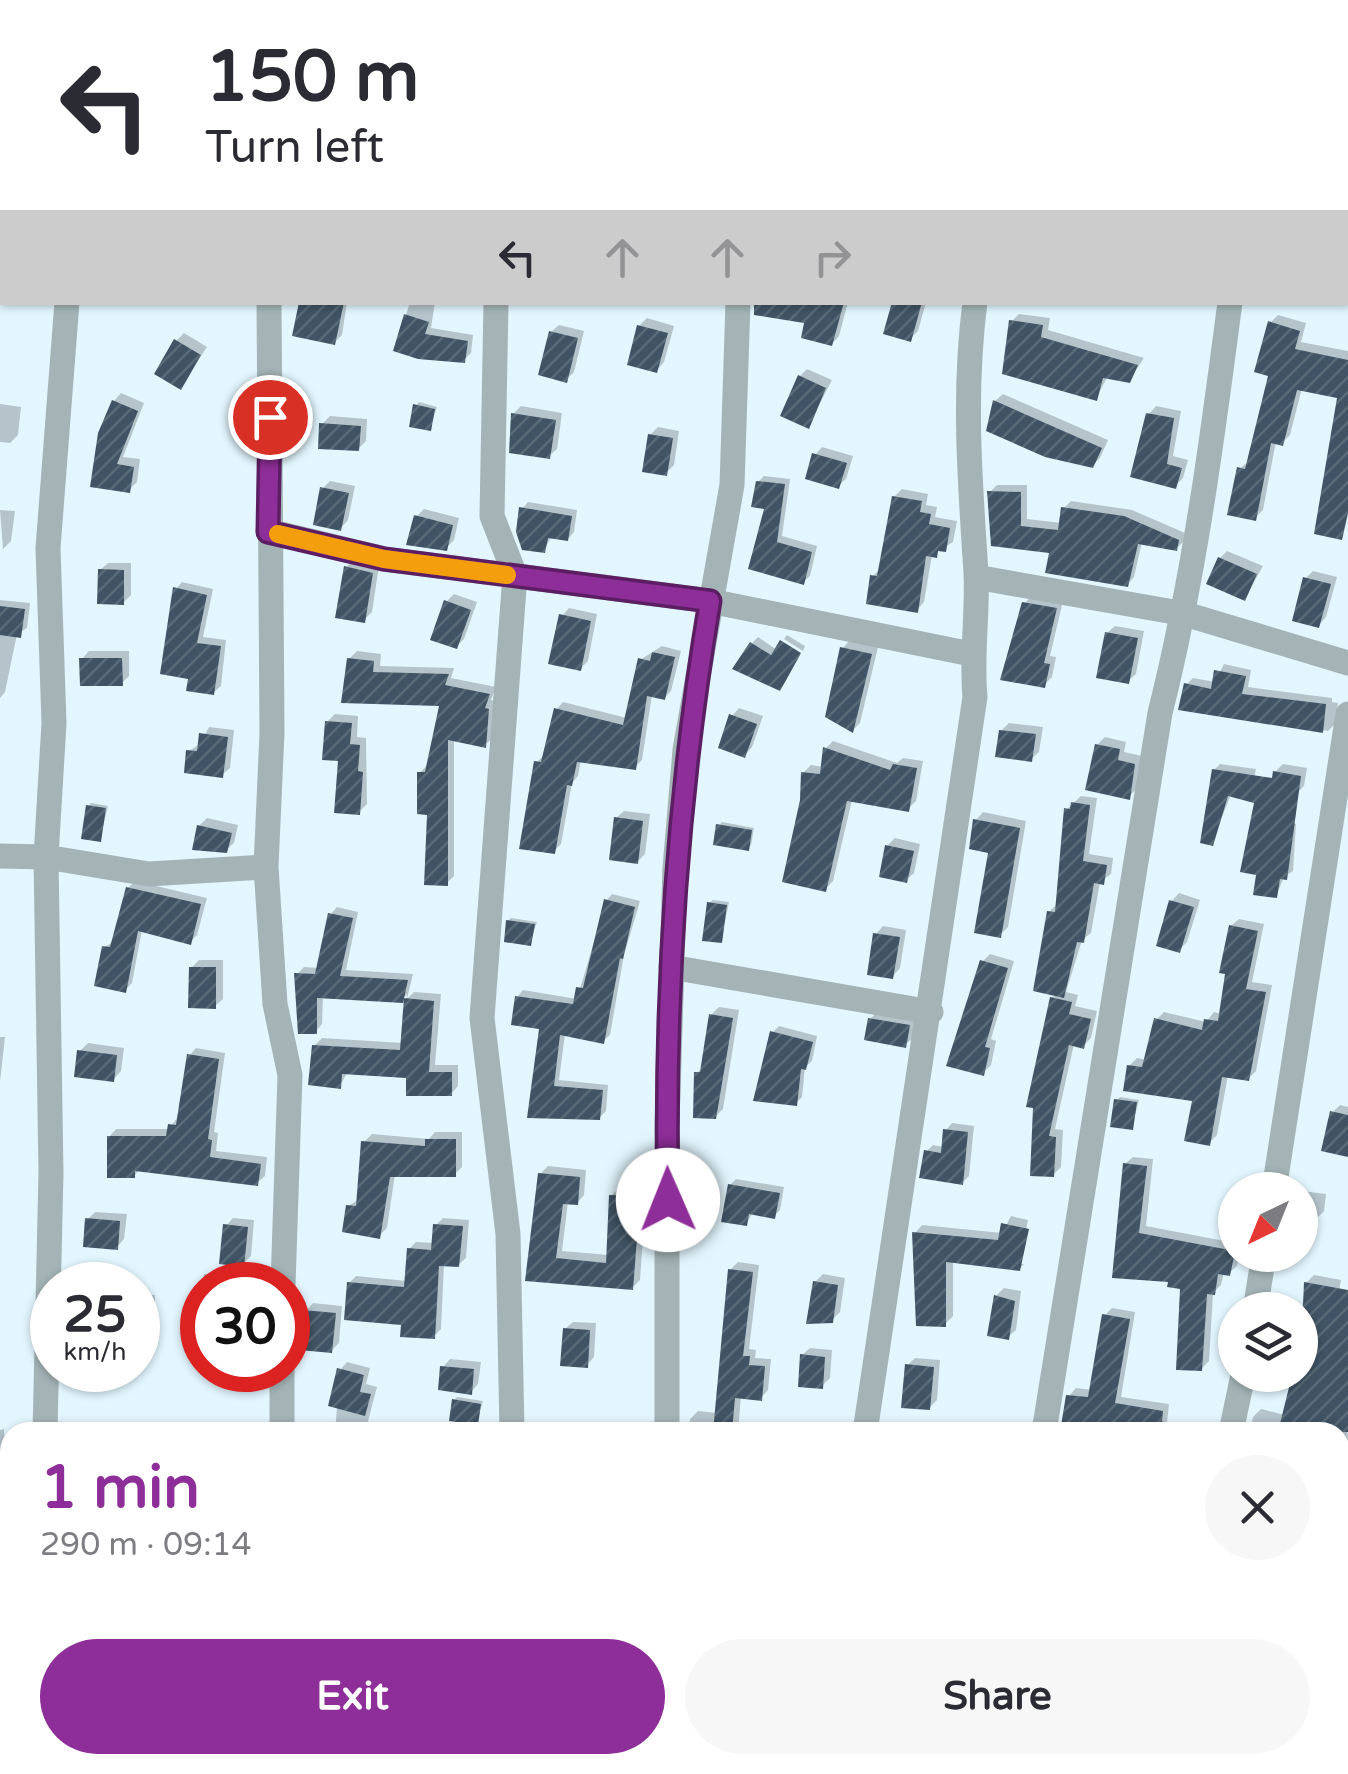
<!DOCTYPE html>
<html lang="en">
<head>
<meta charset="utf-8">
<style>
  :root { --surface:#fff; --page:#f7f7f7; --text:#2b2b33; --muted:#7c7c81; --accent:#8e2e98 }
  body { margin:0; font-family:"Varela Round",sans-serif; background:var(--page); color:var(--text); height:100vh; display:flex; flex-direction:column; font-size:38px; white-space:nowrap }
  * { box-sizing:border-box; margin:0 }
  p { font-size:32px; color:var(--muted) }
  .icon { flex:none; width:55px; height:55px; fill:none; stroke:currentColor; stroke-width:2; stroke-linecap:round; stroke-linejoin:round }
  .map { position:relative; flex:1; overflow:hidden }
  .side { position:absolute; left:0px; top:1422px; width:1350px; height:352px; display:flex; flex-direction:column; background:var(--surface); border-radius:30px 30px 0 0; box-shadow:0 2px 8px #0004 }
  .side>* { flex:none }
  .top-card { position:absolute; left:0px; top:0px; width:1350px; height:305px; box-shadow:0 2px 8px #0004; background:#fff; color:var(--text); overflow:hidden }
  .needle { width:65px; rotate:223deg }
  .fabs { position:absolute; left:1218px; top:1172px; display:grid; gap:20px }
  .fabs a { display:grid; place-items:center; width:100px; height:100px; border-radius:50%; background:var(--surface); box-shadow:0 2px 8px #0004; font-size:50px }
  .speed { position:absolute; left:30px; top:1262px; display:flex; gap:20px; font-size:50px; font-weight:700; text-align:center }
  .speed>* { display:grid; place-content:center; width:130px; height:130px; border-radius:50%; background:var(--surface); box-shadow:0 2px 8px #0004; line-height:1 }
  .speed small { font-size:25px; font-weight:400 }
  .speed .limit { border:15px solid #d22; background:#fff; color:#111 }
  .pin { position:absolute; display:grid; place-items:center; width:85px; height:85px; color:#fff; margin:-42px; border:5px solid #fff; border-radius:50%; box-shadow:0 2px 10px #0007 }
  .me { position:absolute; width:110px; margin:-55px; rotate:359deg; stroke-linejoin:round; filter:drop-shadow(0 0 8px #0008) }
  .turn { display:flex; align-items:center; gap:35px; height:210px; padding:0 40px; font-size:45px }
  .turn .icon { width:130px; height:130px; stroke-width:2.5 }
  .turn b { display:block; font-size:70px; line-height:85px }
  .lanes { display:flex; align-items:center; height:95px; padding:0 40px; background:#0003; justify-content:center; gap:50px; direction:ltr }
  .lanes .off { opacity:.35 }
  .round { display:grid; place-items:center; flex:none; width:105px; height:105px; border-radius:52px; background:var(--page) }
  .overview { display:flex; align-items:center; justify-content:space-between; height:170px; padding:0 40px }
  h1 { font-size:60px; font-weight:700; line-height:75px; color:var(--accent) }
  .action { display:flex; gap:20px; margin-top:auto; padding:20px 40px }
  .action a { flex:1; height:115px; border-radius:60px; background:var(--accent); color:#fff; font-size:40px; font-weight:700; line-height:115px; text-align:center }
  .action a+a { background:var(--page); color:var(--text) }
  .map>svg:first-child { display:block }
  .shadow { fill:#0003 }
  .building { fill:url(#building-hatch) }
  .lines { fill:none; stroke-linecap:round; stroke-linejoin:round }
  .minor { stroke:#a4b4b6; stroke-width:25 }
  .route-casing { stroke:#5c1e63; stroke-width:25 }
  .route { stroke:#8e2e98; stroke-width:18 }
  .slow { stroke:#f59e0b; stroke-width:18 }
</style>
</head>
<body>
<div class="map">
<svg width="1348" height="1774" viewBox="0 0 1348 1774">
  <defs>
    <pattern id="building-hatch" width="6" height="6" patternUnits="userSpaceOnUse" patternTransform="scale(2.5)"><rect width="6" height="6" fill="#405465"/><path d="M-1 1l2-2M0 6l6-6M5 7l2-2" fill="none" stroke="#596a78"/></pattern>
  </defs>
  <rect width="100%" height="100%" fill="#e3f6fe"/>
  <path class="shadow" d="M302,302H347L342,335L334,343Z
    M410,302H435L431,328L473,335L471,353L464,360L396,349Z
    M756,302H848L839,336L832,344L808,321Z
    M895,302H926L918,331L910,339Z
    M1019,314L1050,318L1048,330L1144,358L1129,381L1108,376L1096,398L1012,321Z
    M1278,315L1306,323L1301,342L1348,351V397L1302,388L1290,435L1282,443L1276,441L1263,510L1255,518L1239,469L1249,461L1271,375V322Z
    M647,318L674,326L664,362L657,370L639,326Z
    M559,325L584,331L574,372L566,380L551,332Z
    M184,333L207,347L181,386L176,341Z
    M807,369L832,380L808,426L800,376Z
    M121,393L144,403L123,457L140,459L137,482L129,490L93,484L114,401Z
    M1003,394L1108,440L1100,458L1092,466L989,430L995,401Z
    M419,402L437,407L430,428L416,406Z
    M0,404L21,407L18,435L10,443L0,442Z
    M521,406L562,413L557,449L549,456L513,414Z
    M1156,406L1181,411L1173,456L1188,460L1183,478L1175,486L1133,475L1149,414Z
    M330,416L367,419L366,441L358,449L322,424Z
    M658,427L679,431L674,465L666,473L650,435Z
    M822,447L853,456L846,479L838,486L815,455Z
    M764,476L790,479L782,536L817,546L810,576L803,582L751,568L767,507L758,482Z
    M330,481L355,486L348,520L341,528L323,488Z
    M997,485H1027V519L1062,523L1064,508L1071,501L1132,510L1185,533L1184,541L1177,548L1142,542L1134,577L1127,585L1052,550L993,544L990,492Z
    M902,489L928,494L926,505L937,507L935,517L957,521L953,542L932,555L924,602L917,610L873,576L881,568L894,497Z
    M528,502L577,510L574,532L568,539L552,536L544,550L522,509Z
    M424,509L459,518L454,540L446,548L416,517Z
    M0,510L15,511L11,541L3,549Z
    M1227,551L1263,566L1245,598L1220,558Z
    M354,560L379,566L372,612L364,620L346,567Z
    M108,563H131V595L123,603L100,570Z
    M1313,571L1337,577L1326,617L1319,625L1306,578Z
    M182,582L213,589L203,637L226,640L221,686L214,692L191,677L176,589Z
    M454,594L477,602L464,639L457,646L446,602Z
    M1032,595L1063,601L1050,656L1056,657L1052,677L1044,685L1025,603Z
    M0,600L30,603L27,628L17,634L5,692L0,698Z
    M569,608L597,614L588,661L580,669L562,616Z
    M1115,626L1144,631L1136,674L1128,681L1107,633Z
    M787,635L805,646L803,651L784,639Z
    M758,637L777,650L780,643L800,655L785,682L752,643Z
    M850,640L878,647L860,723L853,730L843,648Z
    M662,646L681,651L671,691L664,698L652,695L642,760L635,767L581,760L578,776L572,783L561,844L554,851L537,762L544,755L556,710L563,702L627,718L640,660Z
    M89,651H129V676L122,683L82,659Z
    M357,651L381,654L380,666L454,668L451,678L496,687L491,700L495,701L493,738L485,745L454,739V876L447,883L420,773L427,765L442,703L344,700L349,659Z
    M1224,664L1251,670L1248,687L1332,698V702L1338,703L1335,724L1328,731L1181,708L1186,685L1193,678L1215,682Z
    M739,708L763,716L752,747L745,755L732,716Z
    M335,714L358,716L357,737L366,738L367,804L359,812L327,722Z
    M1009,723L1043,727L1039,752L1031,759L1001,731Z
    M209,727L234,730L230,768L222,775L189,751L200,744Z
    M1105,737L1126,742L1124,752L1142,756L1136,789L1129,797L1097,745Z
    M833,741L897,763L903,758L923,761L916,801L908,809L852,800L833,881L825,889L802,800L803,773L811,765L823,767L826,748Z
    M1220,764L1256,769L1251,792L1231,794L1212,843L1214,770Z
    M1283,764L1307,768L1304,786L1296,794L1275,772Z
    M1081,796L1097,798L1089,854L1113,858L1111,874L1100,882L1091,933L1082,940L1066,992L1078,995L1075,1006L1097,1011L1091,1038L1083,1046L1074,1044L1055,1129L1063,1130L1061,1167L1053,1175L1032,1174L1052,998L1056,994L1049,912L1058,903L1066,810Z
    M91,803L108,806L100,839L88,807Z
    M624,811L650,814L645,854L637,862L616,818Z
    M983,812L1026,821L1008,927L1000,935L991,851L976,820Z
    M1259,815L1296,824L1293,871L1284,877L1276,896L1259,873Z
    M207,818L238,825L234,843L226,850L199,826Z
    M722,822L754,828L751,845L748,848L719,825Z
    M895,838L920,844L914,873L906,880L887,846Z
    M135,881L207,898L197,935L190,942L142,930L132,983L125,990L105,947L114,941L128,888Z
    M1179,893L1200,900L1187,942L1179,950L1172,901Z
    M612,894L640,901L624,955L610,1035L603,1041L565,1034L559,1080L608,1085L606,1111L599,1118L530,1115L541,1027L517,997L523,990L577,999L606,901Z
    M713,900L729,902L721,941L709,903Z
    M337,907L358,912L346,970L413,974L407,999L414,992L441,994L435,1065H458V1086L451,1094L409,1075L348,1071L340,1086L314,1046L322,1038L403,1043L407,994L402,1000L323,995L322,1024L316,1031L297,974L304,967L319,968L331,914Z
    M511,918L537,922L530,943L508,921Z
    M1239,919L1264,924L1252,982L1272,985L1256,1071L1248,1079L1228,1075L1217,1135L1209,1143L1195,1099L1129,1066L1137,1058L1147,1060L1156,1020L1164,1012L1206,1022L1214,1012L1221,1014L1231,926Z
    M883,926L906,930L900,968L893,976L876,934Z
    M990,954L1014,961L991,1039L996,1041L991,1065L983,1073V961Z
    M199,960H223V999L215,1006L191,968Z
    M719,1007L739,1010L723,1109L715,1117L697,1073L703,1067L711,1015Z
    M878,1011L916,1018L913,1038L905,1045L870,1019Z
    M779,1026L817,1036L812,1061L805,1067L802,1097L796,1103L772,1033Z
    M0,1037H5L0,1082Z
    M88,1043L124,1048L121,1071L114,1079L80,1051Z
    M196,1048L225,1053L214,1132L218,1133L216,1151L267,1157L265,1176L257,1183L140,1169L134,1176L109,1137L116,1129H169L177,1118L189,1056Z
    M1120,1097L1139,1100L1132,1127L1117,1100Z
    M1340,1105L1348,1107V1154L1332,1113Z
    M952,1123L974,1126L969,1176L963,1182L926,1152L933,1145L944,1147L946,1130Z
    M435,1132H462V1167L454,1175L395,1174L387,1228L379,1236L348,1206L360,1199L364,1142L372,1134L429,1139Z
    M1133,1157L1153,1159L1146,1226L1235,1243V1255H1239L1237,1266L1229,1273L1224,1272L1221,1285L1213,1293L1209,1361L1202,1368L1182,1287L1171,1280L1115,1276L1125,1164Z
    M548,1166L586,1170L584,1195L577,1203L568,1202L562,1251L609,1255L611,1196L619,1188L653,1190L652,1215L644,1223L640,1280L632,1288L528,1278L540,1174Z
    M736,1179L784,1187L780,1210L774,1216L753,1212L747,1223L730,1185Z
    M1302,1191L1326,1194L1324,1211L1316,1219L1300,1217Z
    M95,1212L127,1214L124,1239L117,1247L88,1219Z
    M1011,1216L1028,1220L1019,1264H1024L1019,1269L953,1260V1316L945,1324L915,1233L922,1225L1002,1233Z
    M233,1218L254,1220L251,1256L243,1264L226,1226Z
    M443,1218L469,1220L466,1258L458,1265L444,1264L441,1329L434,1336L403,1323L349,1283L356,1276L407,1281L409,1249L416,1242L434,1243L436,1225Z
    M738,1262L759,1265L749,1349L756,1350L755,1358L771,1359L768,1390L761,1398L741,1396L738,1432H689L690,1419L698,1411L717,1413L730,1270Z
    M204,1274L222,1276L221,1285H202V1306H198Z
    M823,1274L845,1278L840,1312L832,1320L815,1282Z
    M1314,1275L1341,1280L1330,1342L1348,1345L1347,1543L1340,1542V1432H1250L1253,1417L1261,1409L1285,1415L1295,1375H1300L1309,1322L1300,1320L1306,1283Z
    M1004,1288L1021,1291L1016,1330L1008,1337L996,1296Z
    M138,1294L155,1295L154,1325L146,1333L138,1332Z
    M313,1303L342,1306L339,1343L331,1351L306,1311Z
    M1112,1308L1135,1312L1121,1397L1169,1404L1166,1432H1062L1069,1396L1076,1388L1092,1390L1105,1315Z
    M573,1322L596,1323L594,1357L587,1365L565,1329Z
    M810,1348L832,1350L830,1378L822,1386L802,1355Z
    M915,1358L940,1360L937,1400L929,1408L907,1366Z
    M450,1359L481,1362L478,1384L471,1392L443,1367Z
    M347,1362L370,1368L366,1384L377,1387L366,1429L378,1432H335L340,1370Z
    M457,1397L483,1401L477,1422L454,1401Z
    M4,1429L5,1463L0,1468V1430Z
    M0,1604H10L7,1654H0Z
    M0,1695L10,1697L9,1746L1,1754Z
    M657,1765H705L701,1774L656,1773Z
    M843,1765H874L872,1774H841Z
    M928,1765H958L956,1774H926Z
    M1197,1765H1299L1297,1774H1196Z
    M759,1767L781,1770V1774H752Z
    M141,1770L163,1773L162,1774H137Z
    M0,1771L33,1772V1774H0Z"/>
  <path class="building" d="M299,302H344L335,345L292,336Z
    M754,302H844L832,346L801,338L804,323L754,315Z
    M892,302H922L911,342L883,334Z
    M404,314L429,322L425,334L468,341L465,363L418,359L393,351Z
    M1009,320L1043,325L1041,337L1138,365L1130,383L1103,378L1097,401L1002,374Z
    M1268,321L1300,331L1295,349L1348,360V513L1342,540L1314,534L1337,398L1297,390L1283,446L1271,443L1256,521L1227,515L1237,467L1245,469L1268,376L1254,372Z
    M637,325L668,333L657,373L627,365Z
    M549,331L578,338L567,383L538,375Z
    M174,339L201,355L181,390L154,374Z
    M798,375L826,388L809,429L780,416Z
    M112,400L138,411L117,464L134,467L130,493L90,487L98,433Z
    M993,400L1102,448L1093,468L1045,457L986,431Z
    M413,404L435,409L431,431L409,427Z
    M511,413L556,420L550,459L509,453Z
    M1146,413L1174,418L1167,464L1182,468L1176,489L1130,477Z
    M319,423L361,426L359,451L318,449Z
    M648,434L673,438L667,476L642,472Z
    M812,453L847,463L839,489L805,479Z
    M756,481L785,484L777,542L812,552L804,585L748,569L764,509L751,507Z
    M320,487L349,493L341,531L313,525Z
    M987,491L1021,492V526L1058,530L1061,507L1124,516L1179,540L1177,551L1138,544L1128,587L1045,573L1049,553L991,546Z
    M892,496L922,501L920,512L931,514L929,524L950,528L946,552L938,551L937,558L926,556L918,613L866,604L870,575L877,576Z
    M519,507L572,516L568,541L548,538L545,553L522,550L516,532Z
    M414,515L453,525L447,551L406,545Z
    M1218,557L1257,574L1245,601L1206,584Z
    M344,566L373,573L365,623L335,618Z
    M98,569L124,570V605L97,604Z
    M1303,577L1331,584L1319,628L1292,621Z
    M173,587L207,595L197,643L221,646L214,695L186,691L188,679L160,674Z
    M444,600L471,610L457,649L430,640Z
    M1022,602L1057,608L1044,663L1050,664L1045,688L1000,680Z
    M0,606L25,609L21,638L0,635Z
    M559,614L591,621L581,671L548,664Z
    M1105,632L1138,638L1129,684L1096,678Z
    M780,640L801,653L780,691L732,669L750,642L771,655Z
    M840,647L872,654L853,733L825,717Z
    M652,652L675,657L665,700L647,696L636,770L577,762L572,786L567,785L555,854L519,849L534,761L541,762L554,708L623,725L638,658L650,661Z
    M79,658H122L123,686H80Z
    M347,658L374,661L373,672L449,674L445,685L490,694L485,708L489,709L486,748L448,740V886L424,885L427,815L417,814V772H425L439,706L341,703Z
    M1214,670L1246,676L1242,694L1326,704L1323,733L1178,710L1184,683L1211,689Z
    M729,714L757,724L745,758L718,748Z
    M325,721L352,723L350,744L360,745L358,771L363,772L360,815L334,813L338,761L322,760Z
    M999,730L1036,734L1032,762L995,757Z
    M199,733L228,737L223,778L184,773L186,750L197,751Z
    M1095,744L1120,749L1118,760L1135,764L1130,800L1085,790Z
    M823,747L890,770L893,764L917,768L909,812L847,801L826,892L782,882L800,800L801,772L820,774Z
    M1212,769L1272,778L1273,771L1301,776L1287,880L1280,879L1277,898L1253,895L1256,875L1240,872L1254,803L1228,796L1213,846L1200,843Z
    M1071,802L1090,805L1083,861L1107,865L1104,885L1094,883L1084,943L1077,942L1064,998L1033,991L1047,911L1055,912L1064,808L1070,809Z
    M86,805L106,808L101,842L81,839Z
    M614,817L643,821L638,864L609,860Z
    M973,819L1020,828L1001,938L974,933L988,853L969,849Z
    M716,824L752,830L749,851L713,845Z
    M197,825L232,833L227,853L192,850Z
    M885,845L914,851L907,883L879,877Z
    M126,887L201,904L191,945L138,931L126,993L94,986L102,946L110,947Z
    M604,899L635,907L623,959L620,958L604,1044L560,1035L554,1086L603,1090L600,1120L527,1118L539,1029L511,1025L515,996L573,1004L576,987L583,988Z
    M1169,900L1194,907L1180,953L1156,946Z
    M707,902L727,905L722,943L702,941Z
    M328,913L353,918L340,976L408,980L403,1003L317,998V1034H298L294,973L315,974Z
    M506,920L535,924L531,946L504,942Z
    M1229,925L1258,931L1246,989L1266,992L1249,1081L1222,1077L1210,1146L1184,1141L1192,1101L1123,1091L1127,1065L1142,1067L1154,1018L1202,1030L1204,1019L1218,1021L1225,974L1219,973Z
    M873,933L900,937L893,979L867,975Z
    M980,960L1008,968L985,1047L990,1048L984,1076L946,1066Z
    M189,967H216V1009L188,1008Z
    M1050,997L1072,1002L1069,1014L1091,1019L1084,1049L1069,1045L1049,1136L1056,1137L1054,1177L1030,1176L1033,1108L1026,1107Z
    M404,998L434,1001L429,1072H452V1096H406V1078L342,1074L341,1089L308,1085L312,1045L400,1050Z
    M709,1014L733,1018L716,1119L693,1118L694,1072H700Z
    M868,1018L910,1025L906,1048L864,1040Z
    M770,1031L813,1042L806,1070L801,1069L797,1106L753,1101Z
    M77,1050L117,1055L114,1082L74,1077Z
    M187,1054L219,1059L208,1139L212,1140L210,1157L261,1164L258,1186L135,1171V1178H107V1136H166L168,1124L176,1125Z
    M1114,1099L1137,1102L1133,1130L1110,1127Z
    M1330,1111L1348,1115V1157L1321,1151Z
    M943,1129L968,1132L963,1185L919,1178L924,1150L941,1153Z
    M425,1139H456V1177H390L380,1239L342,1232L346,1205L356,1206L361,1141L425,1146Z
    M1123,1163L1147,1166L1139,1233L1235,1251L1230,1276L1218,1274L1215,1295L1207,1294L1202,1371L1176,1370L1180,1289L1167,1287L1168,1282L1112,1278Z
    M538,1173L580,1177L578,1205L563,1204L556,1258L606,1263L609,1195L647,1196L646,1225H638L633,1290L525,1281Z
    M728,1184L780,1193L775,1219L749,1214L747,1226L721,1222Z
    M85,1218L120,1221L118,1250L83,1247Z
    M1001,1223L1029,1229L1020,1271L946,1262V1327L916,1326L912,1232L998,1240Z
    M223,1224L248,1227L244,1267L219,1264Z
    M433,1224L463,1226L459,1267L439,1266L435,1339L400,1337L401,1325L344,1320L347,1282L404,1287L407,1248L431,1250Z
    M728,1269L753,1272L743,1356H750L749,1365L765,1366L762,1401L735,1398L732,1432H713Z
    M813,1281L838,1285L833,1323L806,1324Z
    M1304,1282L1348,1290V1432H1278L1292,1375H1300Z
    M994,1295L1015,1301L1009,1340L987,1336Z
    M303,1310L336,1313L332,1353L299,1350Z
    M1102,1314L1130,1319L1115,1403L1163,1411L1161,1432H1060L1066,1395L1088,1397Z
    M563,1328L590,1330L588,1368L560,1366Z
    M800,1354L825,1357L823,1389L798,1387Z
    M905,1364L934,1367L930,1410L901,1408Z
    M440,1366L474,1369L472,1395L438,1390Z
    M337,1368L364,1375L360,1392L371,1394L365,1416L328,1406Z
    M452,1399L481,1404L478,1425L449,1421Z"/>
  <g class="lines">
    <path class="minor" d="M267,0V2
      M492,0V2
      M753,2L754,0
      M1010,2V0
      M1268,2V0
      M269,302L272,733L266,867L275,1004L290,1075L283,1285
      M496,302L492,516L515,575L482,1018L508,1234L512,1432
      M268,531L384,559L710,601L971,654
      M976,577L1185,614L1348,663
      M0,856L46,857L149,874L266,867
      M671,967L931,1012
      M1274,1190L1348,714
      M1255,1310L1264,1255
      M45,1432L51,1173L46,857L54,723L48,548L67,302
      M282,1432V1370
      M667,1432V1123L675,868L685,750L732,485L738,302
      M865,1432L975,697C971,655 978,614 976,573C970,481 963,394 975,302
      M1044,1432L1160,713C1194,578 1212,441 1230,302
      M1231,1432L1243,1375
      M0,1509L10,1510
      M1340,1733L1348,1694
      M53,1765L54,1774
      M282,1765L283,1774
      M514,1765L515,1774
      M625,1774L626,1765
      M812,1774L813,1765
      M991,1774L992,1765
      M1162,1774L1164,1765
      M1332,1774L1334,1765"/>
  </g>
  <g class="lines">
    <defs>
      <path id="route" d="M270,417L268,532L384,559L710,601C676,802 664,997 668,1200"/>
    </defs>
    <use href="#route" class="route-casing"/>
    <use href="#route" class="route"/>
    <path class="slow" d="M278,534L384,559L507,575"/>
  </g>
</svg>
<div class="fabs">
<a><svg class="needle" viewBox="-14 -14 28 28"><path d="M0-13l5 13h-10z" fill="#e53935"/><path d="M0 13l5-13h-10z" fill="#7c7c81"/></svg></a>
<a><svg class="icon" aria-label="layers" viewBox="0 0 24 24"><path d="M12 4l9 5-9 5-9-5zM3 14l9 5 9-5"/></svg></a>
</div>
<div class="speed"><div>25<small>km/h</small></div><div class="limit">30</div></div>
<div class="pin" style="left:270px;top:417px;background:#d93025"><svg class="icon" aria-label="arrive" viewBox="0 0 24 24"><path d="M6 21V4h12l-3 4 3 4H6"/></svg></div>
<svg class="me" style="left:668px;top:1200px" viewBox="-20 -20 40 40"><circle r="19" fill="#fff"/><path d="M0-13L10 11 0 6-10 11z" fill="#8e2e98"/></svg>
<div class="top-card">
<div class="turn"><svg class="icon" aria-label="left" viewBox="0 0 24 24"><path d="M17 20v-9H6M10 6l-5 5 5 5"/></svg><div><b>150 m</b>Turn left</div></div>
<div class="lanes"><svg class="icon" aria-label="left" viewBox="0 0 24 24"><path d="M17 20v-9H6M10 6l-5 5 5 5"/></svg><svg class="icon off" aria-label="ahead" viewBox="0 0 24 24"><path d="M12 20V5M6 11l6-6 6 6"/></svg><svg class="icon off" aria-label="ahead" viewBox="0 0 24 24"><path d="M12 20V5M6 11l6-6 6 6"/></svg><svg class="icon off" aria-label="right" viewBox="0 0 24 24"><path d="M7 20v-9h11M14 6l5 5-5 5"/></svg></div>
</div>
<section class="side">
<div class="overview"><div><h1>1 min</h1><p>290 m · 09:14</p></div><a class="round"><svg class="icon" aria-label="close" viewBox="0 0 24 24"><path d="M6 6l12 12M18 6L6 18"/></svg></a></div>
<div class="action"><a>Exit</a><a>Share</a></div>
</section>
</div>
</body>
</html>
